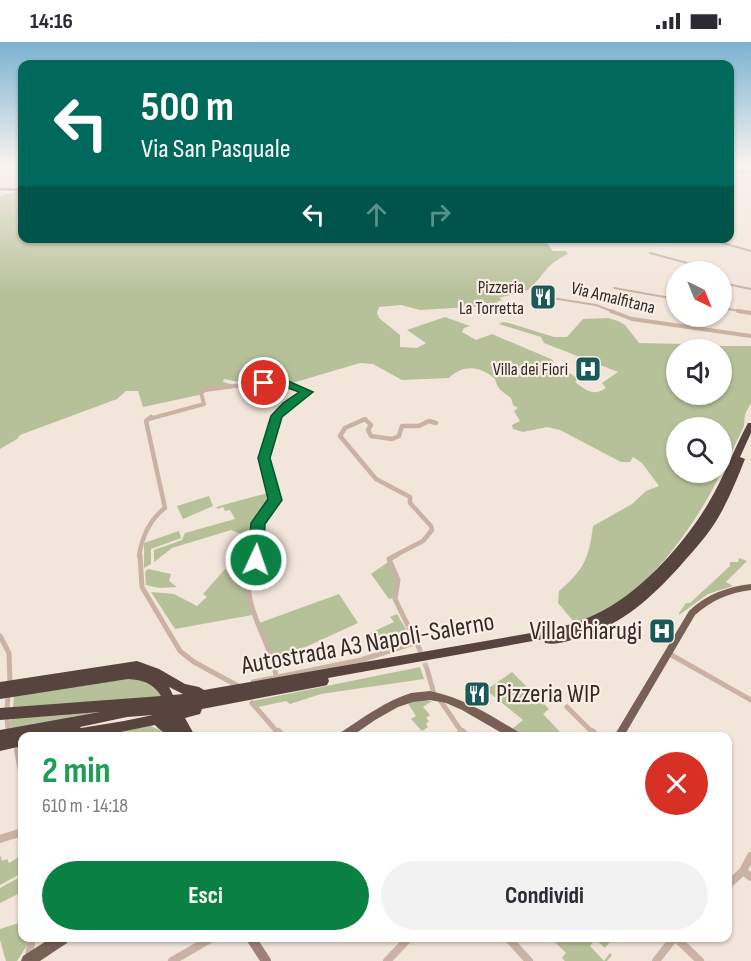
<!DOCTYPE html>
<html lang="it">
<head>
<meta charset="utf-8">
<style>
  :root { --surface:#fff; --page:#f2f2f3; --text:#2b2b33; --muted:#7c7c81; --accent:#0b8043 }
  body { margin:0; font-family:"Sofia Sans Condensed",sans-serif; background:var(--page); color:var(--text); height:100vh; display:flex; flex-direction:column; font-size:22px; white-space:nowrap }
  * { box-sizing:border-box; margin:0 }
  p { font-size:20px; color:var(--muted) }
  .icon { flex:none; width:33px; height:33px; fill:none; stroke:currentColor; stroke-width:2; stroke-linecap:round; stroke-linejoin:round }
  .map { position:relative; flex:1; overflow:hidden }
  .sheet { position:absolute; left:18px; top:690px; width:714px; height:210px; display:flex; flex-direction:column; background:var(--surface); border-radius:12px; box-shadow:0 2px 4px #0004 }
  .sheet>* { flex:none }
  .banner { position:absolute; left:18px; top:18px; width:716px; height:183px; border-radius:12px; box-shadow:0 2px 4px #0004; background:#00695c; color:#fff; overflow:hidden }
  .needle { width:39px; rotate:137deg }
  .fabs { position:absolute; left:666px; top:219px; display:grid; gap:12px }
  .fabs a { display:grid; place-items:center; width:66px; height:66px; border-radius:50%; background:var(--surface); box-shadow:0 2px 4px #0004; font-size:30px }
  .pin { position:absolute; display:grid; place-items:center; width:51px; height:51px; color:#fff; margin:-26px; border:3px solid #fff; border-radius:50%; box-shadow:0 2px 6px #0007 }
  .me { position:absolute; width:66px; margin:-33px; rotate:3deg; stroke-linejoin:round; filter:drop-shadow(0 0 4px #0008) }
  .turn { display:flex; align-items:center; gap:21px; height:126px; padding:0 24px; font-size:27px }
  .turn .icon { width:78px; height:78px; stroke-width:2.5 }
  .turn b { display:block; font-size:42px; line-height:51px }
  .lanes { display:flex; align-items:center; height:57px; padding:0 24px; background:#0003; justify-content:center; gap:30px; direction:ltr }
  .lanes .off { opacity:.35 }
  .round { display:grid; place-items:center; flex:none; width:63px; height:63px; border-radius:32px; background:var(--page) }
  .overview { display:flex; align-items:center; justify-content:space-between; height:102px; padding:0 24px }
  h1 { font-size:36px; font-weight:700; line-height:45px; color:#1e9e55 }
  .primary-button { display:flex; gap:12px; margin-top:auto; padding:12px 24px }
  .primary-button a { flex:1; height:69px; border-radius:36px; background:var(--accent); color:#fff; font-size:24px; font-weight:700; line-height:69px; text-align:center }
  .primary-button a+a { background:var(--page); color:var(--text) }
  .status { display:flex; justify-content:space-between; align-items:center; height:42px; padding:0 30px; background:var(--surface); direction:ltr }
  .status svg { height:16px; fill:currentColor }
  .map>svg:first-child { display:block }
  .green { fill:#b7c199 }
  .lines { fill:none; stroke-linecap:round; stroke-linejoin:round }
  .street-tunnel { stroke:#ccc0b6; stroke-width:5; stroke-dasharray:5 3; stroke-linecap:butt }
  .street-far4 { stroke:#cab3a5; stroke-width:2 }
  .street-far3 { stroke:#cab3a5; stroke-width:4 }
  .street-far2 { stroke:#cab3a5; stroke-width:4.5 }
  .street-far1 { stroke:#cab3a5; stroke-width:5 }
  .street { stroke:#cab3a5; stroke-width:8 }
  .secondary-far1 { stroke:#9e8277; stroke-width:3 }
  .secondary { stroke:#9e8277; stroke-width:10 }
  .primary { fill:#786057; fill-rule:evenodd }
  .highway { fill:#57443e; fill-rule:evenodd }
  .route { fill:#0b8043; stroke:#07532c; stroke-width:1.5 }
  .labels { text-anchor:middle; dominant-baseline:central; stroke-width:4.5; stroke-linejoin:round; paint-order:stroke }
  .far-poi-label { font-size:18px; fill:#362a27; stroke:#faefe6; text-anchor:end }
  .far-street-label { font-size:18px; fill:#362a27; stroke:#faefe6 }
  .near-poi-label { font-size:26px; fill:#362a27; stroke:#faefe6; text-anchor:end }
  .near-street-label { font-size:26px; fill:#362a27; stroke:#faefe6 }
</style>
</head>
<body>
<div class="status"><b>14:16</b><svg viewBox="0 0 49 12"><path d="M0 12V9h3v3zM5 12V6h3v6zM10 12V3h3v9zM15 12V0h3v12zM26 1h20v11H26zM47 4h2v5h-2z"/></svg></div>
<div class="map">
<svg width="751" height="919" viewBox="0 0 751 919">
  <rect width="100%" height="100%" fill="#f2e5da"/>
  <path class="green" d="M22,148V196L539,197L546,200L553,209H566L568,212C543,224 546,232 529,247C524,252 507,253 499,256L502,258L496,260L505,263L420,268L401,263L379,265L377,271L379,276L400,293V305L417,306L426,301L407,288L445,275L470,284L464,286L462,290L476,298L492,292L551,317L554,319L545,323L559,328L564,327L578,337L575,340C586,348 593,355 606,346L602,341L618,330L544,301L541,295L499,282L503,280L509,281L554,295H567L583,277L608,276L618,279L625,283L639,301L685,302L701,307L676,308V352H722V308L713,307L719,304H751V361L745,372L744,384L722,430V386H676V430L721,431C697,480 657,537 610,567C600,573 587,577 575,581L558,561L559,549C584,528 589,516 593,484L632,462L646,449L659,444L642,421L633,415L630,420H621L560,388L547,385L523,390L513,387L512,383L520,379L514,369L518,366L513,363L511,356C503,350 497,347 495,337C480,324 464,322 449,336L402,338L373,322L360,321L289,342L278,337L282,333L277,329L239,340L224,337L223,340L234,343L199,351V353L143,365L138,349H126L117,357L20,393L17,397L0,407V154Z
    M271,450L272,458L255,484L254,513L243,493L231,488L172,506L154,520V508L182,498L185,491L235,477L230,468L225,469L223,465L218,467L216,465Z
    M209,454L213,464L183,477L177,464Z
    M179,489L181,496L151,507V522L144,526V501Z
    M250,516L252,518L245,531L252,573L175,587L151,550L174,552L197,564L207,555L203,552L225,527L227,529L239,526L238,523L245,522L244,518Z
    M739,516L747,519L726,540L733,544L708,552L679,573V571L686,561H690L730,524V520H738Z
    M388,520L397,538L393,556L389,557L371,532Z
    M148,527L171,532L169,539L177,545L159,546L146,543L145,530Z
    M339,552L358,581L275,619L259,581Z
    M397,572L413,599L384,608L370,591L394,580L390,575Z
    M420,625L424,637L321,652L290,662L286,659L258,665L253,659Z
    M512,630L549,667L543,672L564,694H525L512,687L523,678L486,648Z
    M134,636L156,644L163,655L13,667L14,652Z
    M425,658L432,659L423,665L430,673L426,676L429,679L426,682L428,685L422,689L411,677L416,674L407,660Z
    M118,669L11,687L9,681L12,675Z
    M151,684L172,694H125L124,688Z
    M0,813L2,819L7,817L9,821L22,813V831L0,843Z
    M22,834V850L0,861V846Z
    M22,880V896H28L26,905L17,919H6L0,898V887Z
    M551,896H613L605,906L595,897L590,904L604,919L610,911L612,913L607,919H565L562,916L566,911Z"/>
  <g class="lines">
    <path class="street-tunnel" d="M419,606L427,627"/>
    <path class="street-far4" d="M729,129L751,130
      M0,169L22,166
      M705,196L751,209
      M650,211L702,225L703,230
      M722,241L751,247
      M614,246L676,257
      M539,254L596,263L614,270
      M722,266L746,270"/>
    <path class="street-far3" d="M611,269L632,277L751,294
      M738,269L751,271
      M149,377L204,362L201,351L205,348L279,338L289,345L307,349L275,377"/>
    <path class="street-far2" d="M139,514C142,495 149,478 165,466L146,379L151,375
      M256,514L258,481L275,458L264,416L276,375
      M394,514L423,499L432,488L431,484L410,461V455L376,437L340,394L345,386L365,377L371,383L368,388L371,394L392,397L399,394L402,384H419L429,379L436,381"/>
    <path class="street-far1" d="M140,513L142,545L180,609L194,620L240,645
      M256,513C256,521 249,527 248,535C246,571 271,600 276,634
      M397,513L389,517L398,538L395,557L419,606
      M0,594L9,611L10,641
      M668,611L751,658
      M427,627L434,652
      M253,640L361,618L417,600
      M438,655L463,692
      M252,661L279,692
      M567,665L594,692
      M7,668L8,653
      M7,676L8,687"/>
    <path class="street" d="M278,690L281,694
      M462,690L466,694
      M592,690L596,694
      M18,708L22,729
      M0,797L22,790
      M743,829L751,835
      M728,843L743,829L751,814
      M508,896L529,919
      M676,896L700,919
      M28,919L32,896
      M172,919L212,896
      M387,919L409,896
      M656,919L674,896"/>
    <path class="secondary-far1" d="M0,147L22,148"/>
    <path class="secondary" d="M251,896L266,919"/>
    <path class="primary" d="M751,542V548C729,551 712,558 695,573L624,694H614L689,569C707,552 727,545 751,542Z
      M430,649C464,656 490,673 520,691L521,694H507L462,668L446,661L430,658L413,660L398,665L375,678L352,694H339L340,691C363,676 385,659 411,651C417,650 424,650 430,649Z
      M51,896H69L67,901L40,919H21L23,914Z"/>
    <path class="highway" d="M748,381H751V391L740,415L745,417C737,437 729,457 718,476C708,493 694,508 681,523C652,555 623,582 581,595C571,598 556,604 545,601L544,597L328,636L329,639L327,643L323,644L202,667L200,672L185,676L195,694C180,694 166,696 155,683L101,694H34V693L22,694V704L0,709V688L100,670L0,678V666L161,654C153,641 143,638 128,637L0,657V640L137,619L159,627L185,642L199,645L204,648L548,588C565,584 581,580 596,572C639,553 686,500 709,460C724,435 734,407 748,381ZM169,645L183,652L173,653ZM153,673L124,679L81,686L80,685L127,675Z"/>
  </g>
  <linearGradient id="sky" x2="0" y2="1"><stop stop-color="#7bb2d1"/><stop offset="0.49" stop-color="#f9f3ee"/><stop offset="1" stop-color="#f9f3ee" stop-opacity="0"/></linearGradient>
  <rect width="751" height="251" fill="url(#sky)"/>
  <path class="route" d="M279,335L313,350L282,375L270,416L282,458L265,482L263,518L261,521H250L248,518L251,481L268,457L258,416L271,374L283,361L299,350L277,342L264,344L258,341Z"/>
  <defs>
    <symbol id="restaurant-square" viewBox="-11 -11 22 22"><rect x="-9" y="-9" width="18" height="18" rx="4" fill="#1b5858" stroke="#faefe6"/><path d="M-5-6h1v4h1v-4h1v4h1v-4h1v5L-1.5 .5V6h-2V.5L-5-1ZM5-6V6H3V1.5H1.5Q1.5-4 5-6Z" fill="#fff"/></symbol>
    <symbol id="hospital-square" viewBox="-11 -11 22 22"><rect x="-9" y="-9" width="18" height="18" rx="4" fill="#1b5858" stroke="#faefe6"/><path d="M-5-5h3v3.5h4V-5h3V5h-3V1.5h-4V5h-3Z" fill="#fff"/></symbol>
  </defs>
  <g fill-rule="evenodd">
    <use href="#restaurant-square" x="528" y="240" width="30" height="30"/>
    <use href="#hospital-square" x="573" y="312" width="30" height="30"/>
    <use href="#hospital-square" x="647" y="574" width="30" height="30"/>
    <use href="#restaurant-square" x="462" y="637" width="30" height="30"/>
  </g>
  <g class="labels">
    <g class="far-poi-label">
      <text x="524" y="245">Pizzeria<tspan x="524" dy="21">La Torretta</tspan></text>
      <text x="568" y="327">Villa dei Fiori</text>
    </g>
    <g class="far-street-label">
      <text transform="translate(613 256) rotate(14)">Via Amalfitana</text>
    </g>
    <g class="near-poi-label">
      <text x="642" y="589">Villa Chiarugi</text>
      <text x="496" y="652" text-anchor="start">Pizzeria WIP</text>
    </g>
    <g class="near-street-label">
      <text transform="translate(368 602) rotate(-10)">Autostrada A3 Napoli-Salerno</text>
    </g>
  </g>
</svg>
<div class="fabs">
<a><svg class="needle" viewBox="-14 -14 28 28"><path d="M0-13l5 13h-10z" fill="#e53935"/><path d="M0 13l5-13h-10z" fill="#7c7c81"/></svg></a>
<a><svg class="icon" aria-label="sound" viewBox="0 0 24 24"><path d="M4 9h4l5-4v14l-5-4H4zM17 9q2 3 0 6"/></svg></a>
<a><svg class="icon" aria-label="search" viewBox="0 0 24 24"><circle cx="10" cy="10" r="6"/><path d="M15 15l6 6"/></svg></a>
</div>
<div class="pin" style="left:264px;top:341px;background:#d93025"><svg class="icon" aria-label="arrive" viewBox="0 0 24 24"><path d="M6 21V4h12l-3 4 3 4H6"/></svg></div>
<svg class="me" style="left:256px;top:518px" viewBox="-20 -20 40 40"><circle r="17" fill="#0b8043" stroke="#fff" stroke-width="3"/><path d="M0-11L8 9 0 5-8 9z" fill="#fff"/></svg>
<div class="banner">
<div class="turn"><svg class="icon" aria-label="left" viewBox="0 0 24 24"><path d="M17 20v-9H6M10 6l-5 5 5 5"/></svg><div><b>500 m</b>Via San Pasquale</div></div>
<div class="lanes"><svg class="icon" aria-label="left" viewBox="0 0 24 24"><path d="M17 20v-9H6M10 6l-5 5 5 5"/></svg><svg class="icon off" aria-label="ahead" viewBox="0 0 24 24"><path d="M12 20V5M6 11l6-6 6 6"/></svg><svg class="icon off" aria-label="right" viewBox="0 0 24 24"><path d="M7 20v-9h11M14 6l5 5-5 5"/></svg></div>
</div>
<section class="sheet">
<div class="overview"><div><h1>2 min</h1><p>610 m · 14:18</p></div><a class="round" style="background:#d93025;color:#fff"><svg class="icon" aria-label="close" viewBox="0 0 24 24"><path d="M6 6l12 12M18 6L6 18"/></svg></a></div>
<div class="primary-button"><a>Esci</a><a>Condividi</a></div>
</section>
</div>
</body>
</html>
